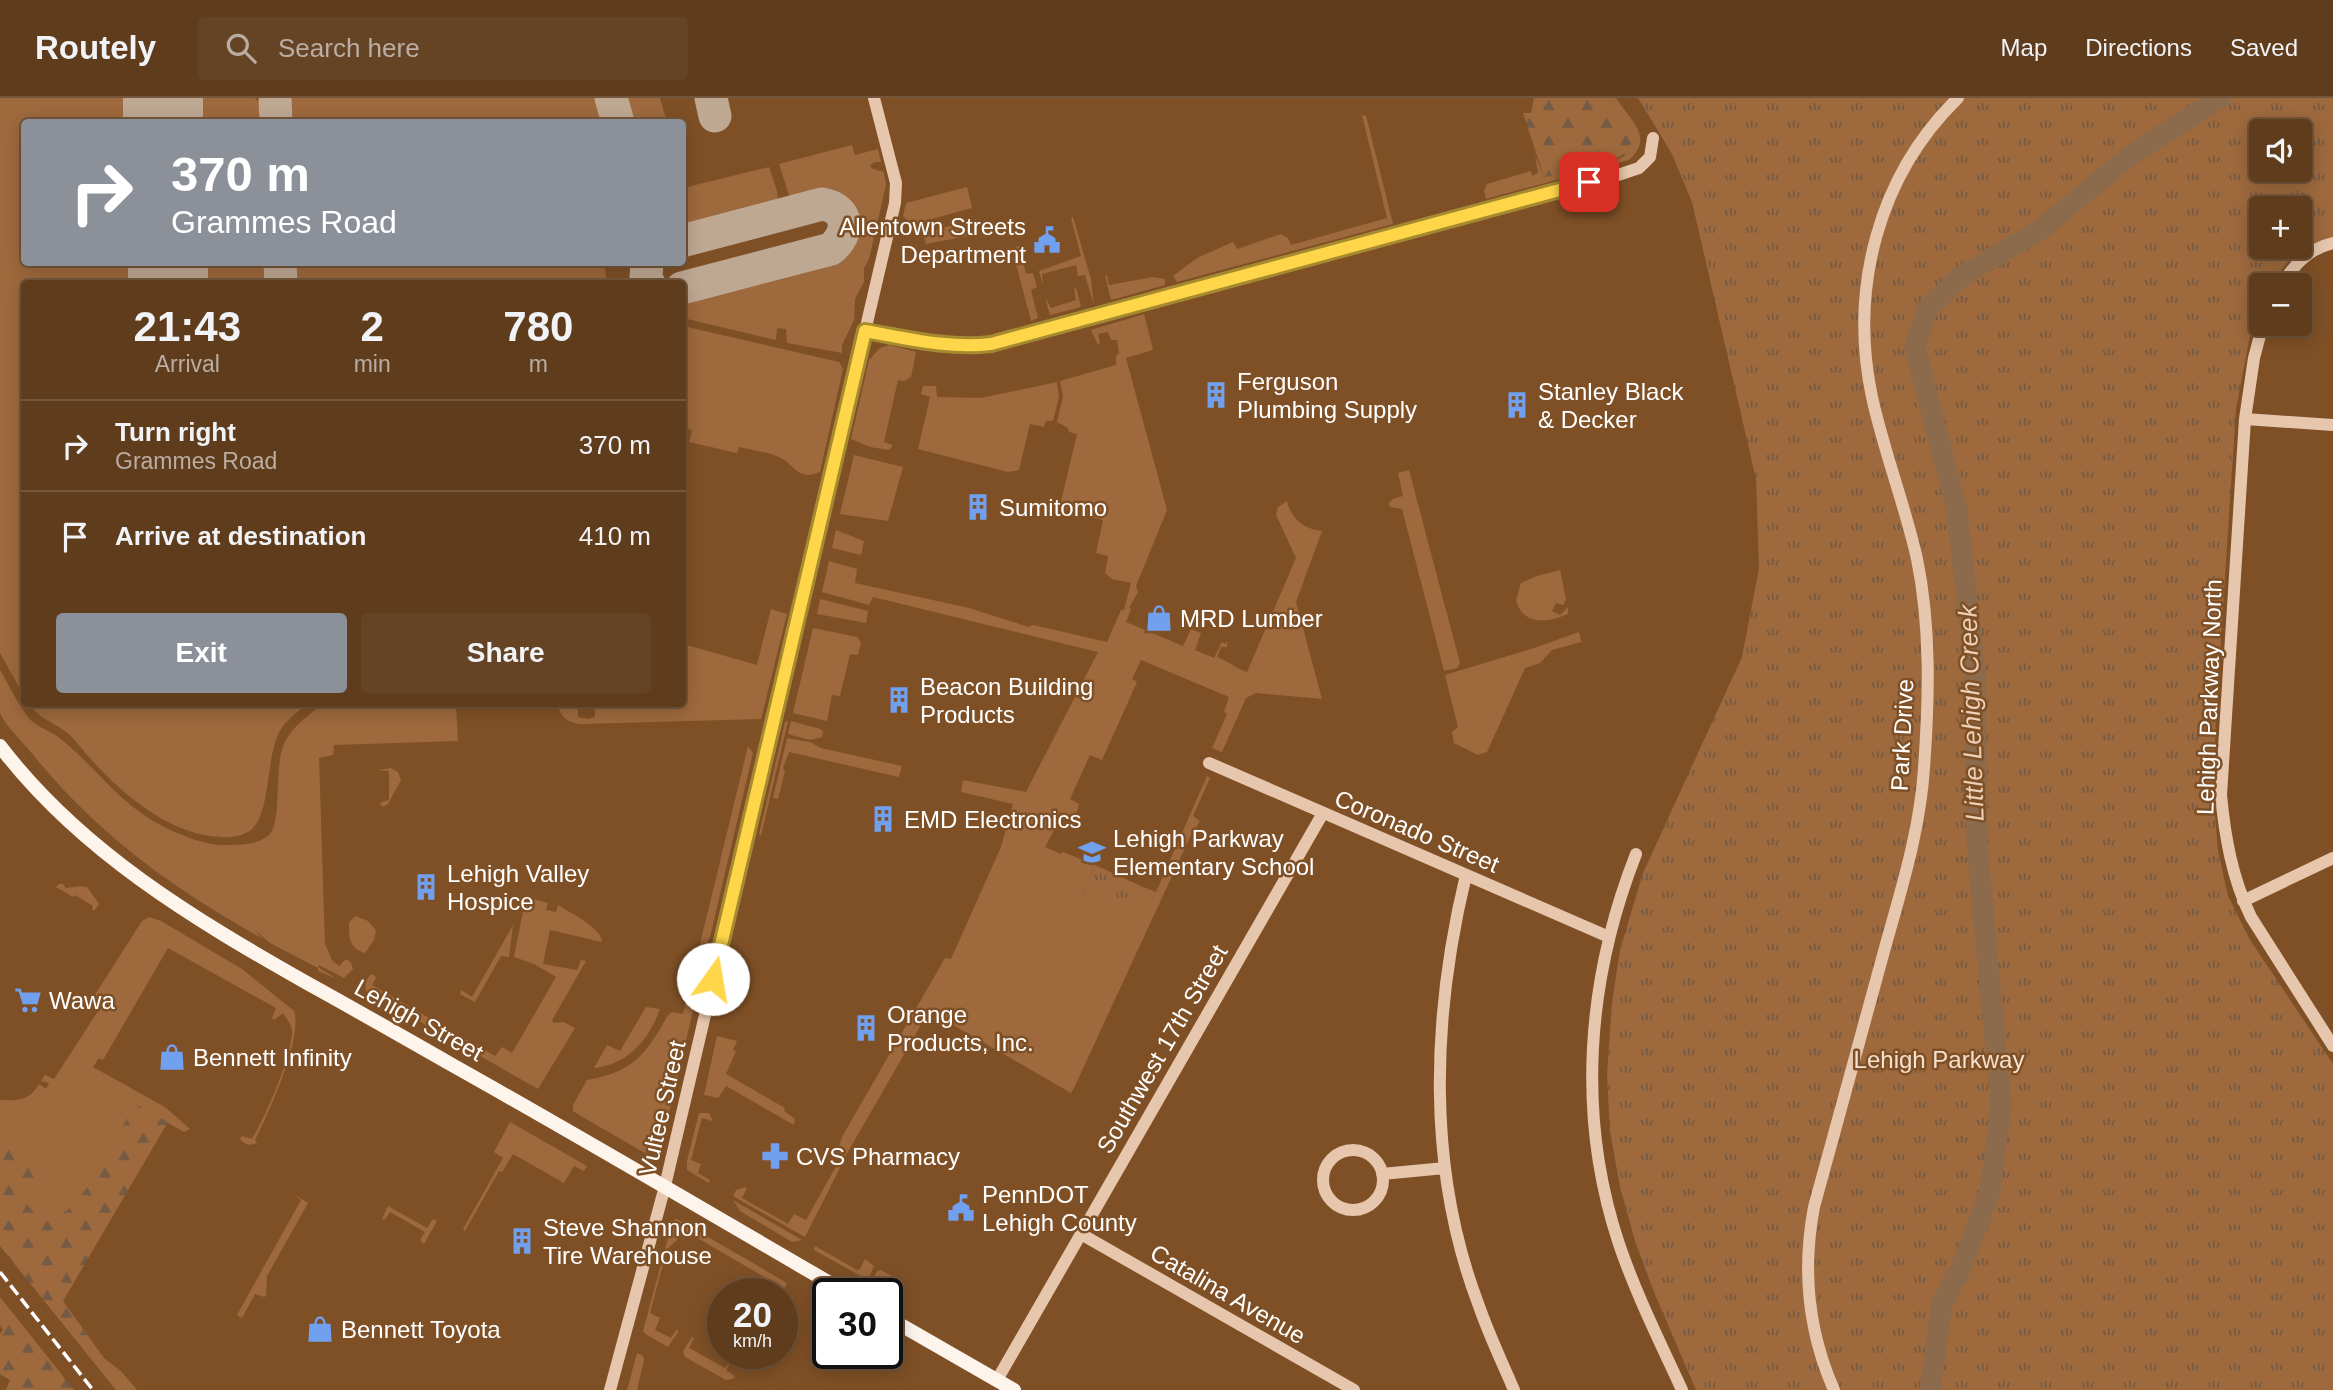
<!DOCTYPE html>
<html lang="en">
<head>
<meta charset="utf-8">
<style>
  :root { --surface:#5f3c1c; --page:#654325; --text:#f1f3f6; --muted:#baada3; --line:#73563b; --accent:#8c9099 }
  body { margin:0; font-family:Helvetica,sans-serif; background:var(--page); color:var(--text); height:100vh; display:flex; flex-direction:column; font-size:26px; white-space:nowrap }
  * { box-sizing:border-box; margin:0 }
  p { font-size:23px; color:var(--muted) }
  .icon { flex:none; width:38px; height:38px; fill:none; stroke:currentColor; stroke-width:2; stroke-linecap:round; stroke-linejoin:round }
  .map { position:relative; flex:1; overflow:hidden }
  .details { position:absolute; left:21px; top:182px; width:665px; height:427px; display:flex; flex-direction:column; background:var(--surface); border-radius:7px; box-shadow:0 4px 18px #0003,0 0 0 2px var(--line) }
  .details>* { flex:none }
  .hud { position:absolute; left:21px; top:21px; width:665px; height:147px; border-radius:7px; box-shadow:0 4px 18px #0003,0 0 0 2px var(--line); background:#8c9099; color:#fff; overflow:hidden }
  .fabs { position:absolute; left:2249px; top:21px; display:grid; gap:14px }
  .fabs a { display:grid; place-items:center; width:63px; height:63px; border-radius:7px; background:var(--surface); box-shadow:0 4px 18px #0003,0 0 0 2px var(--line); font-size:35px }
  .speed { position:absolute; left:707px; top:1180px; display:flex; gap:14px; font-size:35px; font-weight:700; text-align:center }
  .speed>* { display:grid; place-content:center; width:91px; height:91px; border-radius:50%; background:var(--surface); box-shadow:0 4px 18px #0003,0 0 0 2px var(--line); line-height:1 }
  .speed small { font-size:18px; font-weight:400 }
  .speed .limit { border:4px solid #111; border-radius:10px; background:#fff; color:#111 }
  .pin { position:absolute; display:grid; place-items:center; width:60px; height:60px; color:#fff; margin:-30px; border-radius:14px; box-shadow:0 4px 10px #0006 }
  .me { position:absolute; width:77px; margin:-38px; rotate:13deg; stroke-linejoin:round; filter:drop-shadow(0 0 5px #0008) }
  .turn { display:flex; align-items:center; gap:24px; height:147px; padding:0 35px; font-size:32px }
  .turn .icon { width:91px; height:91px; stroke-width:2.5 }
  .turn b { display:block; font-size:49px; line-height:60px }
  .eta { display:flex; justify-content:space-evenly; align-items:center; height:119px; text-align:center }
  .eta b { font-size:42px; font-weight:700; line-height:49px }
  .cta { display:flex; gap:14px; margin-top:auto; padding:14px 35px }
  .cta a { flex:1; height:80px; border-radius:7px; background:var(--accent); color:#fff; font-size:28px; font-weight:700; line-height:80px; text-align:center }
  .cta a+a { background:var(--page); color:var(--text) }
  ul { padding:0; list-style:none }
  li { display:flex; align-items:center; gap:21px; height:91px; padding:0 35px; border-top:2px solid var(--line) }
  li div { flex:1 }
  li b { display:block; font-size:26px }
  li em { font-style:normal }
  header { display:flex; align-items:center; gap:42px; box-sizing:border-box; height:98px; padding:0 35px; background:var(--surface); border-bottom:2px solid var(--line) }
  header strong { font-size:33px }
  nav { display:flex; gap:38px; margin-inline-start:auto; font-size:24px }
  .search { width:490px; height:63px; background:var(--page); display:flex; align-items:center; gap:18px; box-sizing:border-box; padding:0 24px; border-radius:7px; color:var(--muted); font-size:26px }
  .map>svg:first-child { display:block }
  .grass { fill:#9e693d }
  .forest { fill:url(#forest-firs) }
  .park { fill:url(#park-tufts); fill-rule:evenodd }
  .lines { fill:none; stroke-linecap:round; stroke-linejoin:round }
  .river { stroke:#8c6b4c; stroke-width:21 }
  .taxiway { stroke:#bfa892; stroke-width:33 }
  .runway { stroke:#bfa892; stroke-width:80 }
  .minor { stroke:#e6c6ac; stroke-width:12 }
  .major { stroke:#fdf5ec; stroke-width:14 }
  .rail { stroke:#fff; stroke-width:3.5; stroke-dasharray:12 5; stroke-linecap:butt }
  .route-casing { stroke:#a68a30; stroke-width:18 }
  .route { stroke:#ffd54a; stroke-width:12 }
  .labels { text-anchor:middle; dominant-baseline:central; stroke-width:5; stroke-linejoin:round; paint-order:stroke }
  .poi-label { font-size:24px; fill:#fff; stroke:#7f5026; text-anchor:start }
  .street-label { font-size:24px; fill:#fff; stroke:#7f5026 }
  .park-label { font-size:24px; fill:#f5e0cf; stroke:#7f5026 }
  .water-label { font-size:26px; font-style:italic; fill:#edd0b7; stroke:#7f5026 }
</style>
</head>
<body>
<header>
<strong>Routely</strong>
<div class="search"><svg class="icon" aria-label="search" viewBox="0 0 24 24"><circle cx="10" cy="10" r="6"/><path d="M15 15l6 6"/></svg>Search here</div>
<nav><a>Map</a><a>Directions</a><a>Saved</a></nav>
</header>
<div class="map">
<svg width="2333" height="1292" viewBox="0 0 2333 1292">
  <defs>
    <pattern id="forest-firs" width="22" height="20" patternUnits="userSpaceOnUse" patternTransform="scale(1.75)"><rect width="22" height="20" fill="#9e693d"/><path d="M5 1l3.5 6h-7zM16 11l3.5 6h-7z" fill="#755a44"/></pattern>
    <pattern id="park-tufts" width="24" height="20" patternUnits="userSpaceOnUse" patternTransform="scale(1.75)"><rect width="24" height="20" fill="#9e693d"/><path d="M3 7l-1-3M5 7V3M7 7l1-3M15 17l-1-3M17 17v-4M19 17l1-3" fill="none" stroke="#755a44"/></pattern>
  </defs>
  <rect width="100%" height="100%" fill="#7f5026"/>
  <path class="grass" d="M0,0H144V24H24V164L149,165V185L24,186V598L0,555Z
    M200,0H255L262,7L264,24H185L189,11Z
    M285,0H602L608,24H286Z
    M618,0H660L667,24H625Z
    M1609,0H1616C1630,22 1655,39 1629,62L1486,101L1484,93L1487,86L1531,73L1532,78L1538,75L1535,57L1544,79L1617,62L1625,57L1615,9Z
    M1362,17L1366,18L1393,126L1177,184L1173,178L1197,160L1233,144L1237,151L1281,136L1288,140L1291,147L1387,120Z
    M852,47L855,57L878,51L881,64H874L870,68L873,71L884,74L886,87L869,161L864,170V184L855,201L854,222L842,247V255L787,245L786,231L777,230L776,242L683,220V196L836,155C861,142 849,119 843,96L790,110V100L779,66Z
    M769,69L777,93L778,113L683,139V90Z
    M967,89L972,110L917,125H909L903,118L906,105Z
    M1073,119L1091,181L1094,207L1085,177L1078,178L1076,167L1042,176L1043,188L1039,173L1081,158L1071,120Z
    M976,121L978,136L926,146L923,135Z
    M1019,148L1026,176L1033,175L1037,189L1031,192L1038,220L1031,223L1012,151Z
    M190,165H268L269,185H190Z
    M290,165H604L607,185H291Z
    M1107,177L1109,187L1153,179L1165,181V187L1111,202L1105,178Z
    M1076,190L1081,209L1050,217L1045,199L1051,210L1076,202L1074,191Z
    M1144,216L1153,252L1126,260L1167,412L1136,488L1138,494L1129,510L1131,511L1126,524L1183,548L1191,531L1201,535L1195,552L1214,560L1222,544L1225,546L1227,543V549H1221L1217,559C1228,563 1235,570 1247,574L1296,460L1276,417L1278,409L1287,403C1291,420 1303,431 1322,433L1296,504L1322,601L1256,595L1246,600L1222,654L1212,650L1227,616L1224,614L1229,599L1141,562L1132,581L1137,584L1102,662L1090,657L1070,701L1079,706L1075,720L1060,714L1057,722L1059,723L1045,749L1061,756L1063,754L1095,767L1082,794L1131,816L1143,789L1156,794L1207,678L1210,680L1193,718L1200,723L1190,739L1074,990L1071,995L929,913L845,1059L837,1054L843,1037L945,860L951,861L1001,749L1013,706L961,694L963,682L1026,694L1098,554L873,499L869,507L822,494L829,463L857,471L855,485L969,510L1029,529L1033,527L1107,544L1121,512H1124L1131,485L1112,481L1105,475L1108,458L1096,455L1103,422L1083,417L1084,411L1068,407L1066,413L1059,412L1077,336L1069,334L1068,330L1057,324L1063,299L1060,283L1116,267V258L1119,255L1117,242H1111L1108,234L1098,236L1100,245L1098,247L1091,232Z
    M683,228L839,264L843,271L820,374C797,384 794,365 779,359C767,354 752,352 739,349L737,355L689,344L692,332L683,330Z
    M889,247L916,254L911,279L904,283L898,282L884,344L893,347L889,352L870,349L851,341L869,262L880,250Z
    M1057,284L1059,299L1053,323H1046L1044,329L1030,326L1019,372L1008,374L918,351L930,299L921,296L923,288H936L937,299L981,300Z
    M854,357L903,369L888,423L840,416Z
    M1409,372L1460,565L1457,570L1444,573L1402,411L1390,409L1389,405L1393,401L1403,398L1398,375Z
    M836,432L864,443L861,457L832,450Z
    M1560,472L1566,502L1563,507L1556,505L1552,513L1560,517L1568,509V516C1547,525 1523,528 1516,502L1521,485L1537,478Z
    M820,501L868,513L866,525L817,516Z
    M771,511L787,516L761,621L581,626C569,625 559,619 558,606H578V619L588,621L595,619V606H682L683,546L757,567Z
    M813,530L857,539L861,545L858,557L850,556L840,598L832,597L827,623L793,615Z
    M1579,534L1581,544L1552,552L1540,565L1525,570L1487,654L1478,657L1454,645L1452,634L1458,629L1445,577L1534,550Z
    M0,572C9,587 17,604 27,618C36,630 51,632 62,642C106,679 124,714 182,737C197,743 212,748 228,747C242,747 257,747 269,737C283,725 273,665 285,644C292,629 309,617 322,606H456L458,643L334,647L333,657L319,660L325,846L332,862L339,868L346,861L351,865L353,871L344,880L319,867L318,869L337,881L318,873V870L270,845L254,831L263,841C168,787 99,738 29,652C22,643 2,624 0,614C0,601 0,585 0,572Z
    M29,606H308C299,613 287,621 281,631C265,656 272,714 251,732C243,738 230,740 221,739C169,737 121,695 88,658C82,651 77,644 71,638C57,625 40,622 29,606Z
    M788,623L761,738L759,736L785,624Z
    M791,623L820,631L823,633L822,639L810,642L788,636Z
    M787,640L810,644L821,650L902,668L899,679L789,654L783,670L785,673L778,701L773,700Z
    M748,648L753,655L710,839L707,845L700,846Z
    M391,670L398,674L401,682L388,706L383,709L379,705L389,702V673L378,672Z
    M59,786H63L66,790L81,788L87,789L99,806L94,813L92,811L93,808L75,797L73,799L56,789Z
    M526,799L548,805L546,812L556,814L558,807C570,815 602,830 602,844L550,832L543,866L577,872L581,862L586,863L552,922L554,925L563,924L575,930L538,991L366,893C365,887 366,878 373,876L376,880L372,887L495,958L502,949L512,955L556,879L534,866L514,859Z
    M355,818L368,823L376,832L374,842L365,855C349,850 349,840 349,825Z
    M149,819L161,823L242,871L294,913C303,941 268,1016 255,1042L257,1045C250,1048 245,1047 240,1041L242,1038L252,1041C266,1017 291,961 292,934C292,927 287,921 283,915L274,922L272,920L276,910L168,850L103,962L99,960L93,969L165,1009L190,1031L184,1034L135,1006C122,1029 87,1100 68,1112C59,1118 46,1117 36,1117L26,1106V1098L0,1043V1002C19,1003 29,1003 39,986L46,991L49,985L41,983L45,977L54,981L100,910L91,903L142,823Z
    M513,827L509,859L501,858L475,904L460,896L461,892L472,899Z
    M698,858L703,860L704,866L661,1049L659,1048L645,1055L579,1017L573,1013V1007L587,982C634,974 646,956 668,917L672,914L683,916Z
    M646,909L660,911C649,942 627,967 594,970L607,947L620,953Z
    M717,938L737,943L733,952L736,953L726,976L785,1010L784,1013L795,1021L794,1027L726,988L718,1000L704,997Z
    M699,1015H709L712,1021V1023L702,1020L691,1062L701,1066L698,1075L710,1082L709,1085L687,1072V1063Z
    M510,1024L587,1068L584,1073L574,1068L564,1085L513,1056L502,1074L499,1073L465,1133L463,1131L503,1060L494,1054Z
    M839,1063L842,1066L805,1139L733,1098L736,1092L745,1089L747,1090L742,1100L788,1126L794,1116L806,1122Z
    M294,1096L308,1105L267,1178L266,1198L264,1199L255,1196L242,1220L237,1217L301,1102Z
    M733,1102L802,1142L792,1144L740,1113Z
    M388,1108L427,1130L433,1121L437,1123L424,1146L420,1142L425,1134L390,1114L385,1121H382Z
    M677,1121L787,1185L782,1195H758L766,1180L682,1131L677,1142L667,1151L650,1215L660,1220L655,1232L671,1240L677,1231L678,1234L668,1249L645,1236L643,1233L673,1122Z
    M815,1148L857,1172L860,1171L865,1161L874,1168L868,1182L814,1152Z
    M881,1172L899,1182L891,1195L871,1184L877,1173Z
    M692,1239L694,1240L689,1250L725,1270L734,1259L726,1272L735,1278L733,1281L726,1282L685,1259L683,1253Z
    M637,1255L643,1258L644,1262L637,1292H627Z"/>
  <path class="forest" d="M1534,0H1609C1617,12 1631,29 1631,44C1631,67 1562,75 1544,79L1523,15H1531Z
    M135,1006L168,1024L63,1203L104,1260L121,1273L137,1292H116L0,1148V1043C6,1048 15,1049 21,1053C35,1064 38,1086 26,1098V1106L36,1116C45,1117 59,1118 68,1112C86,1101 122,1029 135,1006Z
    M0,1199L74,1292H6L10,1282L0,1276V1236L3,1232L0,1227Z"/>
  <path class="park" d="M1638,0H2333V140C2304,150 2286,159 2272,187H2261V209L2252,227L2236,311L2216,615L2213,696L2218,753L2228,798L2250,842L2333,966V1292H1696L1654,1194L1635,1143L1620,1089L1610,1033L1607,976L1612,905L1620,852L1643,775L1742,559L1759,470L1756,381L1692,104L1672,56ZM2261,33H2300V72H2261ZM2261,110H2300V149H2261Z
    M1095,767L1143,789L1131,816L1082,794Z"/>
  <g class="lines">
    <path class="river" d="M1930,1292L1942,1205L1959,1175L1990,1094L2001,1007L1977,746L1975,574L1957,413L1915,249L1927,211L1960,179L2040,132L2131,57L2220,0"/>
    <path class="taxiway" d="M275,0L276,24
      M611,0L618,24
      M711,0L715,18
      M682,143L822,106C850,111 850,135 831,151L682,190
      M280,164L281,186
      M647,164L646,179L649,186"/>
    <path class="runway" d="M163,0V24
      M168,164V186"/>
    <path class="minor" d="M2281,187C2295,166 2308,151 2333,145
      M2263,226L2254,260L2245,321L2221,697C2225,739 2232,780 2251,819L2333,948
      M865,233L961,248L991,246L1257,175L1550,93L1609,80L1639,70L1650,59L1653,40
      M2245,321L2333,327
      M1209,665L1609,839
      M1636,756C1587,881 1576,1017 1619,1146C1636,1196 1660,1244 1682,1292
      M1466,777C1432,918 1426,1070 1479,1208C1489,1237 1502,1264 1514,1292
      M2243,803L2333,760
      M1323 1082a30 30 0 1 1 60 0a30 30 0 1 1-60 0Z
      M1382,1076L1445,1070
      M1081,1136L1354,1292
      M997,1282L1323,715
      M610,1292L665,1088L895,105L896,85L874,0
      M1834,1292C1808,1233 1802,1172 1814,1109C1837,1025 1860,941 1883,857C1900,795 1920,734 1924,670C1929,601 1931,529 1917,461C1905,407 1884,354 1872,299C1849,191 1878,78 1958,0"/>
    <path class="major" d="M0,648C80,753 194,821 307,885C356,912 405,940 454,968C586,1042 716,1119 847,1195
      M887,1219L1014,1292"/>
    <path class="rail" d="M0,1174L93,1292"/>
  </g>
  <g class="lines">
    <defs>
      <path id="route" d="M713,881L865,233C906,240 948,251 991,246L1589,84"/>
    </defs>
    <use href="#route" class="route-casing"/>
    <use href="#route" class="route"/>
  </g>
  <defs>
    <symbol id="civic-bare" viewBox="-9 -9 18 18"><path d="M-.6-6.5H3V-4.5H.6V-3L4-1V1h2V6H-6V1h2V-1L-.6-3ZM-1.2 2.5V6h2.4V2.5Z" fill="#71a0ef" stroke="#7f5026" stroke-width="2.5" paint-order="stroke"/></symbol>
    <symbol id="building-bare" viewBox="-9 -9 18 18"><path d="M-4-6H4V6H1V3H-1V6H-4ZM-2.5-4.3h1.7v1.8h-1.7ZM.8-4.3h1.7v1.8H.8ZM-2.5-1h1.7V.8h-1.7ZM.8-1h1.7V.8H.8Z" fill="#71a0ef" stroke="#7f5026" stroke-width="2.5" paint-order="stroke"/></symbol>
    <symbol id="shop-bare" viewBox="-9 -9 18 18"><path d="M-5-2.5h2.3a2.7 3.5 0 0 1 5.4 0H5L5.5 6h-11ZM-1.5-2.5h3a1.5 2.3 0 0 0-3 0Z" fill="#71a0ef" stroke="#7f5026" stroke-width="2.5" paint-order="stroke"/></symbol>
    <symbol id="school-bare" viewBox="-9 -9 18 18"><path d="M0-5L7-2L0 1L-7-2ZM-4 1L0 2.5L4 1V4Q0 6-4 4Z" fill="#71a0ef" stroke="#7f5026" stroke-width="2.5" paint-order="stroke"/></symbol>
    <symbol id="supermarket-bare" viewBox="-9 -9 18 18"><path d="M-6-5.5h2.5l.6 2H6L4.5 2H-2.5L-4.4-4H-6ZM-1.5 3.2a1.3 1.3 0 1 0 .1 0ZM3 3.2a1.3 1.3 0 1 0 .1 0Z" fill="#71a0ef" stroke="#7f5026" stroke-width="2.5" paint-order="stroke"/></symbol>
    <symbol id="pharmacy-bare" viewBox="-9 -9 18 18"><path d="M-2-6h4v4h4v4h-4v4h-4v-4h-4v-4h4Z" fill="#71a0ef" stroke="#7f5026" stroke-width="2.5" paint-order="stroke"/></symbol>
  </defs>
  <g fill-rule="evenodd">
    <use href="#civic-bare" x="1028" y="123" width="38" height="38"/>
    <use href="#building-bare" x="1197" y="278" width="38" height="38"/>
    <use href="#building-bare" x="1498" y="288" width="38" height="38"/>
    <use href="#building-bare" x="959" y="390" width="38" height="38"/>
    <use href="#shop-bare" x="1140" y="501" width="38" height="38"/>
    <use href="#building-bare" x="880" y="583" width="38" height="38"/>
    <use href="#building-bare" x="864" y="702" width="38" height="38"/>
    <use href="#school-bare" x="1073" y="735" width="38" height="38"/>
    <use href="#building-bare" x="407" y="770" width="38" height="38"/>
    <use href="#supermarket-bare" x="9" y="883" width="38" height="38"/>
    <use href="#building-bare" x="847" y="911" width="38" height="38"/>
    <use href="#shop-bare" x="153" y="940" width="38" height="38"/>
    <use href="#pharmacy-bare" x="756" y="1039" width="38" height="38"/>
    <use href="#civic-bare" x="942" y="1091" width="38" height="38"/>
    <use href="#building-bare" x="503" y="1124" width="38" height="38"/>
    <use href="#shop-bare" x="301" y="1212" width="38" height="38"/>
  </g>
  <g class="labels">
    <g class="poi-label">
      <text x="1026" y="128" text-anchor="end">Allentown Streets<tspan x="1026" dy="28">Department</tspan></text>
      <text x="1237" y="283">Ferguson<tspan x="1237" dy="28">Plumbing Supply</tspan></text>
      <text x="1538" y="293">Stanley Black<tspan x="1538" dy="28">&amp; Decker</tspan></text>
      <text x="999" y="409">Sumitomo</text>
      <text x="1180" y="520">MRD Lumber</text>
      <text x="920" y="588">Beacon Building<tspan x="920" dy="28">Products</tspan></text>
      <text x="904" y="721">EMD Electronics</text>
      <text x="1113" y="740">Lehigh Parkway<tspan x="1113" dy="28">Elementary School</tspan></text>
      <text x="447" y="775">Lehigh Valley<tspan x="447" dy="28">Hospice</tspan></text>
      <text x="49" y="902">Wawa</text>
      <text x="887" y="916">Orange<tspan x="887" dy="28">Products, Inc.</tspan></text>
      <text x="193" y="959">Bennett Infinity</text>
      <text x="796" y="1058">CVS Pharmacy</text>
      <text x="982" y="1096">PennDOT<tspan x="982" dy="28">Lehigh County</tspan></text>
      <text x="543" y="1129">Steve Shannon<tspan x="543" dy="28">Tire Warehouse</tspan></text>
      <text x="341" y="1231">Bennett Toyota</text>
    </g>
    <g class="street-label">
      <text transform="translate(2209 599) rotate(-88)">Lehigh Parkway North</text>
      <text transform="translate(1902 637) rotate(-87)">Park Drive</text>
      <text transform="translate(1417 733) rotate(23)">Coronado Street</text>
      <text transform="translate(419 922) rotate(29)">Lehigh Street</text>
      <text transform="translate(1162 951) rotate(-60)">Southwest 17th Street</text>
      <text transform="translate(662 1010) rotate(-77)">Vultee Street</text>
      <text transform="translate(1228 1196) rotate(30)">Catalina Avenue</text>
    </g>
    <g class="park-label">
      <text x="1939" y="961">Lehigh Parkway</text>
    </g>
    <g class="water-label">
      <text transform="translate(1971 615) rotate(-92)">Little Lehigh Creek</text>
    </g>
  </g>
</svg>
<div class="fabs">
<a><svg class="icon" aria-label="sound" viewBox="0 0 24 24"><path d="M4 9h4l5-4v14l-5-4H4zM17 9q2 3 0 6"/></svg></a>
<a>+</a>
<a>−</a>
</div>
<div class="speed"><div>20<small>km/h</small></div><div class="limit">30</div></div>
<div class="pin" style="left:1589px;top:84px;background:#d93025"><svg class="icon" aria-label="arrive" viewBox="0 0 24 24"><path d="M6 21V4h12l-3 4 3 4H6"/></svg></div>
<svg class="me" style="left:713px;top:881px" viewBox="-20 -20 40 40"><circle r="19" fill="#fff"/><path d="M0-13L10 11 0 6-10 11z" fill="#ffd54a"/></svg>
<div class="hud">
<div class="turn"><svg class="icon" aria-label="right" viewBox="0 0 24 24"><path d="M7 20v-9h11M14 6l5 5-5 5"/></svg><div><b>370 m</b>Grammes Road</div></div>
</div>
<section class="details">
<div class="eta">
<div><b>21:43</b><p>Arrival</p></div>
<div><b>2</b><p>min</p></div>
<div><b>780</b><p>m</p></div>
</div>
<ul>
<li><svg class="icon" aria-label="right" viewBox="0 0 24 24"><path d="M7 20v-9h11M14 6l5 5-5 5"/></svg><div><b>Turn right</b><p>Grammes Road</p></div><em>370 m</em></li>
<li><svg class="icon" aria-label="arrive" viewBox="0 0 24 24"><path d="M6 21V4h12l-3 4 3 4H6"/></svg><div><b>Arrive at destination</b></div><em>410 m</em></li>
</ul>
<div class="cta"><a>Exit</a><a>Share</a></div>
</section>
</div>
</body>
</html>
